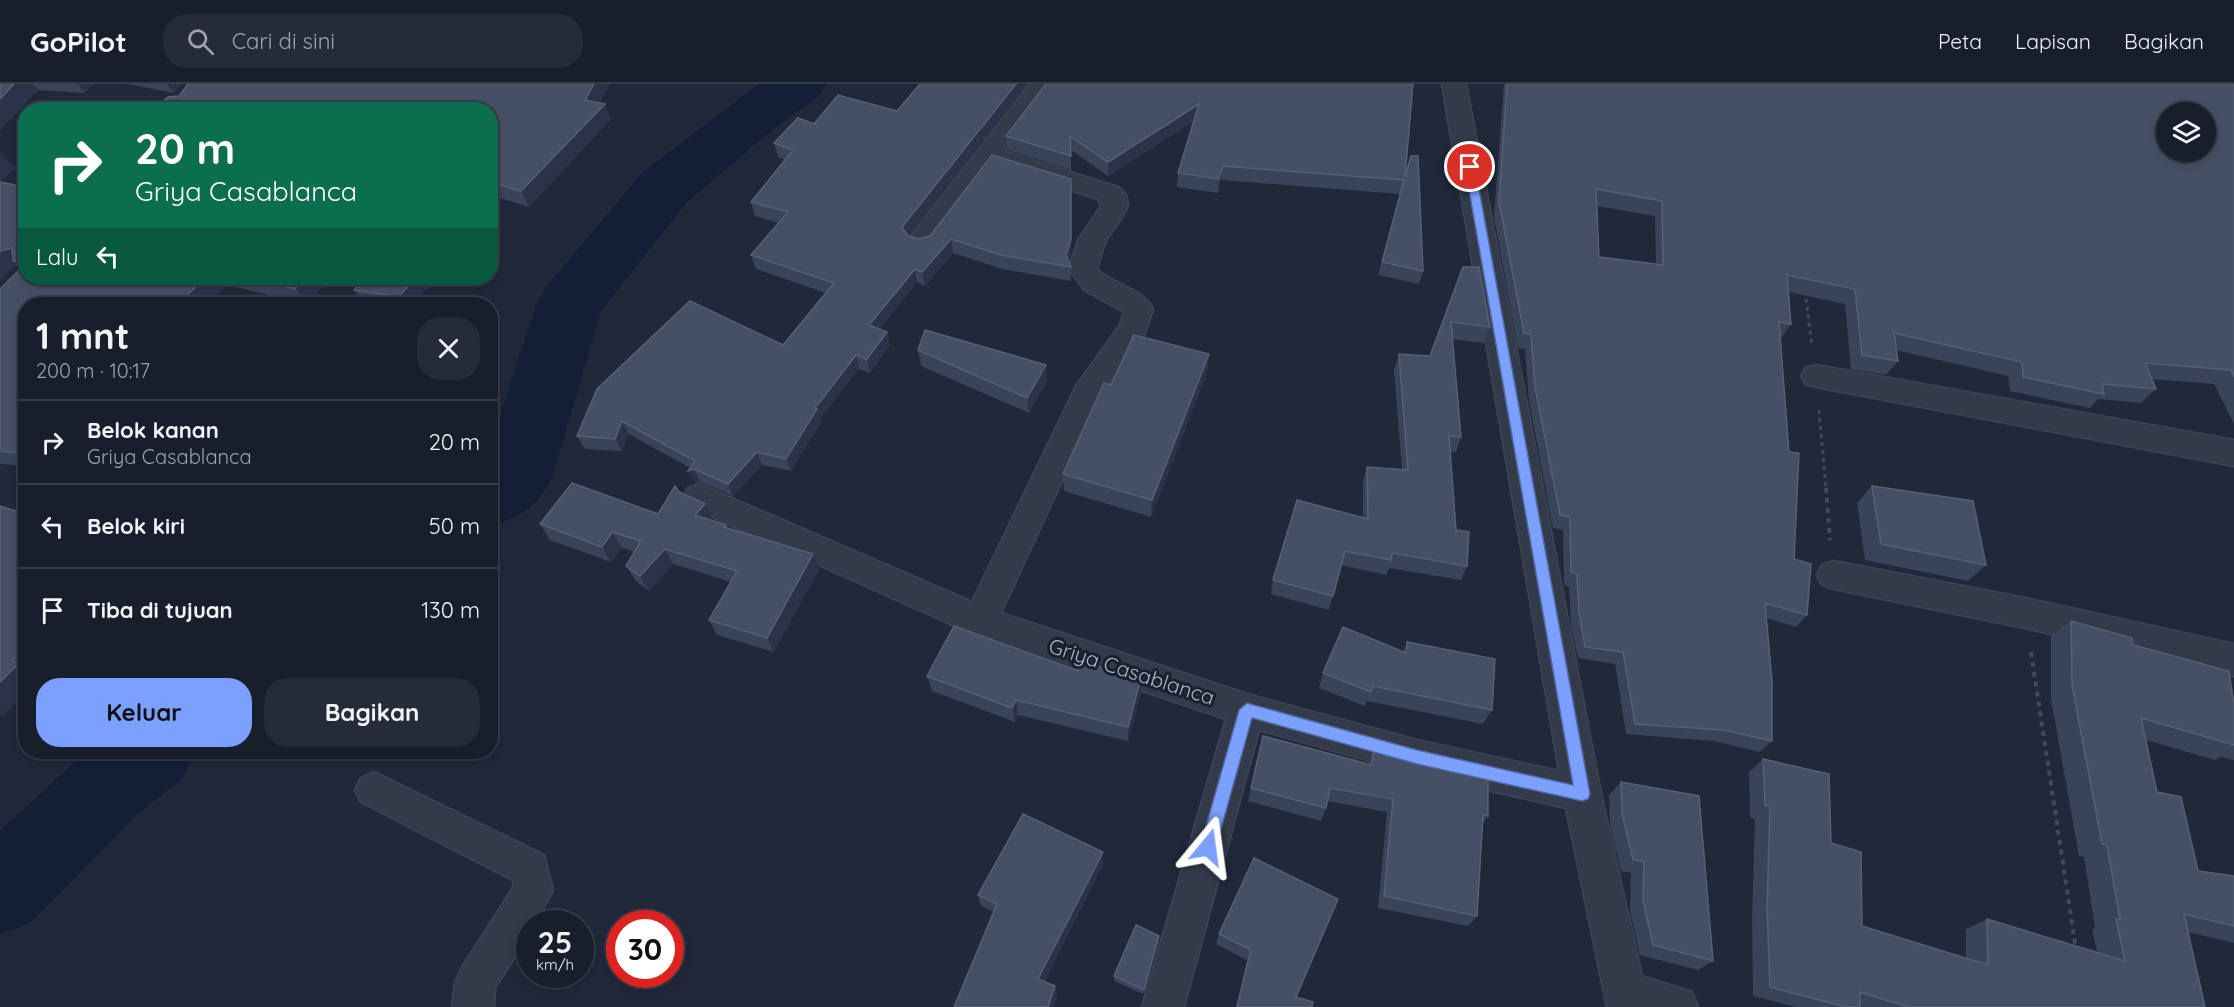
<!DOCTYPE html>
<html lang="id">
<head>
<meta charset="utf-8">
<style>
  :root { --surface:#181e2c; --page:#252b38; --text:#f1f3f6; --muted:#9fa2a9; --line:#363c48; --accent:#7ca0fd }
  body { margin:0; font-family:Quicksand,sans-serif; background:var(--page); color:var(--text); height:100vh; display:flex; flex-direction:column; font-size:22px; white-space:nowrap }
  * { box-sizing:border-box; margin:0 }
  p { font-size:20px; color:var(--muted) }
  .icon { flex:none; width:33px; height:33px; fill:none; stroke:currentColor; stroke-width:2; stroke-linecap:round; stroke-linejoin:round }
  .map { position:relative; flex:1; overflow:hidden }
  .panel { position:absolute; left:18px; top:213px; width:480px; height:462px; display:flex; flex-direction:column; background:var(--surface); border-radius:24px; box-shadow:0 3px 9px #0003,0 0 0 2px var(--line) }
  .panel>* { flex:none }
  .guide { position:absolute; left:18px; top:18px; width:480px; height:183px; border-radius:24px; box-shadow:0 3px 9px #0003,0 0 0 2px var(--line); background:#0b6e4f; color:#fff; overflow:hidden }
  .controls { position:absolute; left:2156px; top:18px; display:grid; gap:12px }
  .controls a { display:grid; place-items:center; width:60px; height:60px; border-radius:50%; background:var(--surface); box-shadow:0 3px 9px #0003,0 0 0 2px var(--line); font-size:30px }
  .speed { position:absolute; left:516px; top:826px; display:flex; gap:12px; font-size:30px; font-weight:700; text-align:center }
  .speed>* { display:grid; place-content:center; width:78px; height:78px; border-radius:50%; background:var(--surface); box-shadow:0 3px 9px #0003,0 0 0 2px var(--line); line-height:1 }
  .speed small { font-size:15px; font-weight:400 }
  .speed .limit { border:9px solid #d22; background:#fff; color:#111 }
  .pin { position:absolute; display:grid; place-items:center; width:51px; height:51px; color:#fff; margin:-26px; border:3px solid #fff; border-radius:50%; box-shadow:0 2px 6px #0007 }
  .me { position:absolute; width:66px; margin:-33px; rotate:16deg; stroke-linejoin:round; filter:drop-shadow(0 0 4px #0008) }
  .turn { display:flex; align-items:center; gap:21px; height:126px; padding:0 18px; font-size:27px }
  .turn .icon { width:78px; height:78px; stroke-width:2.5 }
  .turn b { display:block; font-size:42px; line-height:51px }
  .then { display:flex; align-items:center; height:57px; padding:0 18px; background:#0003; gap:12px; font-size:22px }
  .round { display:grid; place-items:center; flex:none; width:63px; height:63px; border-radius:24px; background:var(--page) }
  .summary { display:flex; align-items:center; justify-content:space-between; height:102px; padding:0 18px }
  h1 { font-size:36px; font-weight:800; line-height:45px }
  .button { display:flex; gap:12px; margin-top:auto; padding:12px 18px }
  .button a { flex:1; height:69px; border-radius:24px; background:var(--accent); color:#111; font-size:24px; font-weight:800; line-height:69px; text-align:center }
  .button a+a { background:var(--page); color:var(--text) }
  ul { padding:0; list-style:none }
  li { display:flex; align-items:center; gap:18px; height:84px; padding:0 18px; border-top:2px solid var(--line) }
  li div { flex:1 }
  li b { display:block; font-size:22px }
  li em { font-style:normal }
  header { display:flex; align-items:center; gap:36px; box-sizing:border-box; height:84px; padding:0 30px; background:var(--surface); border-bottom:2px solid var(--line) }
  header strong { font-size:28px }
  nav { display:flex; gap:33px; margin-inline-start:auto; font-size:21px }
  .search { width:420px; height:54px; background:var(--page); display:flex; align-items:center; gap:15px; box-sizing:border-box; padding:0 21px; border-radius:24px; color:var(--muted); font-size:22px }
  .map>svg:first-child { display:block }
  .lines { fill:none; stroke-linecap:round; stroke-linejoin:round }
  .river { fill:#131e37; fill-rule:evenodd }
  .street-casing { stroke:#3d4354; stroke-width:3 }
  .path-far1 { stroke:#3a4f53; stroke-width:3; stroke-dasharray:4 4; stroke-linecap:butt }
  .path { stroke:#3a4f53; stroke-width:4; stroke-dasharray:5 5; stroke-linecap:butt }
  .street { fill:#333a4a; fill-rule:evenodd }
  .wall { fill:#3a4459; fill-rule:evenodd }
  .shaded-wall { fill:#2a3348 }
  .building { fill:#465065; stroke:#566074; stroke-width:1.5; fill-rule:evenodd }
  .route { fill:#7ca0fd; stroke:#5168a4; stroke-width:1.5 }
  .labels { text-anchor:middle; dominant-baseline:central; stroke-width:6; stroke-linejoin:round; paint-order:stroke }
  .street-label { font-size:21px; fill:#aeb5c7; stroke:#19202f }
</style>
</head>
<body>
<header>
<strong>GoPilot</strong>
<div class="search"><svg class="icon" aria-label="search" viewBox="0 0 24 24"><circle cx="10" cy="10" r="6"/><path d="M15 15l6 6"/></svg>Cari di sini</div>
<nav><a>Peta</a><a>Lapisan</a><a>Bagikan</a></nav>
</header>
<div class="map">
<svg width="2234" height="923" viewBox="0 0 2234 923">
  <rect width="100%" height="100%" fill="#20283a"/>
  <g class="lines">
    <path class="river" d="M759,0H826L818,13L772,46L687,118L601,227L552,394C537,423 521,432 490,443V362L537,219L547,202L643,88Z
      M86,668H195L182,695L140,728L31,838L0,851V747Z"/>
    <defs>
      <path id="street" d="M1030,0H1055L1004,67L1118,103C1142,120 1115,139 1106,157C1102,165 1100,176 1097,185C1114,201 1142,204 1153,225L1144,252L1103,308L1001,529L1247,610L1417,656L1559,687L1442,0H1466L1601,710L1642,892L1692,908L1698,923H1607L1566,724L1417,690L1259,646L1184,923H1142L1226,635L968,548L688,422L683,413L688,404L699,400L972,518L1076,302L1120,241L1124,228L1084,206L1069,185L1078,156L1101,122L1098,115L993,82L931,164L921,167L911,164L907,157Z
        M1816,281L2234,356V382L1816,303L1805,300L1801,292L1805,284Z
        M1834,477L2025,514L2234,560V592L2025,544L1834,505L1822,501L1817,491L1822,481Z
        M374,688L544,771L553,806L535,840H530V849L495,904L494,923H452L455,899L461,885L514,802L513,796L361,718L355,706L361,694Z"/>
    </defs>
    <use href="#street" class="street-casing"/>
    <path class="path-far1" d="M1805,207L1812,262
      M1819,326L1826,405"/>
    <path class="path" d="M1826,404L1830,456
      M2031,568L2076,866"/>
    <use href="#street" class="street"/>
  </g>
  <path class="wall" d="M0,0H93L85,9L38,6L0,46Z
    M127,0H182L174,9Z
    M188,0H610L599,19L611,35L529,123L490,111V26L179,12Z
    M920,0H1028L908,152L919,155L1071,109V170L1069,178L1071,183V197L1002,185L953,169L925,202L917,198L880,245L887,248L890,261L870,289L859,285L820,335L821,338L791,387L762,381L733,412L700,398L695,399L690,384L629,350L622,367L585,365L577,352L783,261L826,209L756,185L751,171L779,139L755,132L751,118L785,76L778,73L774,59L814,40L897,27Z
    M1413,0L1405,93L1423,187L1419,200L1378,191L1400,110L1221,96L1218,109L1177,103L1178,89L1194,37L1108,92L1071,66V86L1008,66L1006,52Z
    M1504,0H2234V340L2214,300L2152,295L2156,305L2141,319L2098,315L2090,324L2010,307L2008,292L1896,266L1898,277L1886,291L1851,285L1845,220L1789,208L1791,240L1781,254H1780L1794,475L1807,531L1796,543L1767,534L1772,657L1760,668L1714,657L1626,650L1615,580L1578,574L1571,541L1569,503L1564,501L1563,446L1553,444L1529,317L1525,265L1518,264L1494,133ZM1597,122L1655,132L1656,180L1599,173Z
    M0,69L15,84L1,98L26,103V194H330L307,220L227,201L206,220H26V382L0,380V205L21,185L18,182H14L0,197Z
    M1463,183L1490,243L1484,259L1452,255L1461,353L1456,368H1450L1456,446L1467,482L1461,496L1389,484L1386,491L1341,481L1329,526L1271,510L1273,496L1363,433V398L1367,383L1402,385L1394,286L1399,270L1430,272Z
    M365,194H436L413,220H364L354,206Z
    M918,266L1046,281L1047,297L1029,329L921,282Z
    M1209,270L1207,289L1151,433L1064,407L1063,390L1111,301Z
    M1872,402L1986,481L1968,497L1865,476L1857,419Z
    M679,408L705,420L713,436H712L726,441L727,444L819,485L774,568L717,551L709,536L731,498L673,480L649,507L636,497L626,482L635,468L622,464L611,478L550,456L540,440L658,430Z
    M2071,537L2133,561L2234,622V676L2221,673L2215,676L2146,656L2157,708L2198,787L2234,792V859L2188,848L2205,923H1795L1753,912L1752,833L1755,735L1750,734L1749,688L1763,675L1831,759L1862,842L1966,874V845L1987,835L2097,868L2092,845L2095,844L2084,773L2079,772L2051,615V552Z
    M1407,558L1492,626L1483,640L1367,617L1365,622L1319,604L1323,589L1403,568Z
    M1078,587L1141,594V609L1128,657L1018,631L1015,638L932,607L927,592Z
    M1263,652L1368,680L1373,667L1488,732L1483,739L1477,832L1468,842L1378,824L1387,728L1327,717L1326,724L1321,737L1248,717Z
    M1621,698L1713,877L1698,886L1640,871L1630,828L1631,789L1621,787L1610,741L1609,711Z
    M1103,768V780L1044,898L1055,902L1057,911L1053,923L994,828L981,822L978,811Z
    M1254,774L1296,913L1312,923H1236L1247,876L1216,860L1219,850Z
    M1159,852V857L1143,910L1114,897V892Z"/>
  <path class="shaded-wall" d="M14,0H33L38,6L0,46V15Z
    M77,0H93L85,9Z
    M167,0H182L174,9Z
    M594,0H610L591,32L585,16Z
    M1016,0H1028L905,157L902,143Z
    M605,20L611,35L529,123L521,107Z
    M1199,20L1198,34L1108,92V78Z
    M1,69L15,84L0,99V70Z
    M1223,82L1221,96L1218,109L1219,95Z
    M1071,95V170L1067,184L1066,171Z
    M951,155L953,169L925,202L922,188Z
    M12,164L13,177L18,182H14L0,197V167Z
    M915,185L917,198L872,255L869,241Z
    M206,194H221L227,201L206,220H177Z
    M305,194H330L307,220L295,205Z
    M415,194H436L413,220H404L399,213Z
    M887,248L890,261L870,289L867,275Z
    M1209,270L1207,289L1151,433L1152,416Z
    M856,271L859,285L820,335L821,338L791,387L786,375L815,324Z
    M1046,281L1047,297L1029,329L1027,314Z
    M622,337L629,350L622,367L615,355Z
    M757,368L762,381L733,412L728,400Z
    M694,385L700,398L695,399L688,387Z
    M705,420L713,436L703,447L695,431Z
    M612,448L622,464L611,478L602,463Z
    M665,465L673,480L649,507L640,492Z
    M813,470L819,485L774,568L767,554Z
    M26,562V608L3,632L0,631V598L13,576Z
    M1141,594V609L1128,657V643Z
    M1016,616L1018,631L1015,638L1012,624Z
    M1103,768V780L1040,905L1038,895Z
    M1159,852V857L1143,910L1144,906Z
    M1055,902L1057,911L1053,923H1048Z"/>
  <path class="building" d="M0,0H14L0,15Z
    M188,0H594L585,16L605,20L521,107L490,98V26H153L168,13L179,12Z
    M920,0H1016L902,143L908,152L919,155L930,152L992,71L1071,95V156L1066,171L1071,183L1001,171L951,155L922,188L915,185L869,241L887,248L867,275L856,271L815,324L817,325L786,375L757,368L728,400L694,385L688,387L695,377L622,337L615,355L577,352L597,305L690,217L783,261L834,199L751,171L788,128L751,118L793,66L774,59L798,34L814,40L838,11L897,27Z
    M1046,0H1413L1405,93L1411,72H1418L1423,187L1382,178L1404,96L1223,82L1219,95L1178,89L1199,20L1108,78L1070,52L1071,72L1006,52Z
    M1507,0H2234V293L2231,286L2145,279L2156,305L2102,300L2104,310L2023,293L2022,278L1894,249L1898,277L1862,271L1855,205L1787,191L1791,240L1779,238L1789,368L1799,369L1794,475L1811,480L1807,531L1765,519L1772,597V657L1724,646L1635,640L1623,568L1585,563L1579,528L1577,490L1571,488L1570,433L1560,431L1535,303L1531,250L1524,249L1499,118ZM2166,28H2205V68H2166ZM1596,105L1662,117L1663,181L1599,173Z
    M0,98L26,103V194H206L177,220H26V370L0,367V205L25,180V177H13L12,164L0,167Z
    M1463,183H1479L1490,243L1451,238L1461,353L1449,352L1456,446L1469,448L1467,482L1392,469L1391,476L1345,467L1333,512L1273,496L1297,416L1368,435L1367,383L1408,386L1399,270L1430,272Z
    M247,194H305L295,205Z
    M365,194H415L399,213L354,206Z
    M925,246L1046,281L1027,314L918,266Z
    M1134,251L1209,270L1152,416L1063,390L1104,299L1111,301Z
    M572,399L658,430L675,402L679,408L705,420L695,431L726,441L724,443L813,470L767,554L709,536L737,487L665,465L640,492L626,482L641,457L612,448L602,463L540,440Z
    M1872,402L1973,417L1986,481L1881,460Z
    M0,422L26,430V562L13,576L19,579L0,598Z
    M2071,537L2132,554L2133,561L2229,587L2234,622V661L2141,634L2157,708L2181,713L2198,787L2234,792V842L2184,830L2205,923H1908L1860,908V923H1846L1770,903L1767,823L1770,723L1765,721L1763,675L1829,690L1831,759L1861,768L1862,842L1988,881L1987,835L2125,877L2116,835H2120L2107,762L2102,760L2072,601Z
    M954,542L1078,587L1080,578L1141,594L1128,643L1016,616L1012,624L927,592Z
    M1343,543L1406,569L1407,558L1495,575L1492,626L1373,602L1371,608L1323,589Z
    M1263,652L1372,681L1373,667L1488,693V732L1483,731L1477,832L1384,812L1393,715L1330,704L1326,724L1251,704Z
    M1621,698L1699,712L1713,877L1653,861L1643,817L1644,777L1633,776L1622,729Z
    M1023,730L1103,768L1038,895L1055,902L1048,923H954L997,820L978,811Z
    M1254,774L1338,815L1296,913L1313,918L1312,923H1237L1251,866L1219,850Z
    M1136,841L1159,852L1144,906L1114,892Z"/>
  <path class="route" d="M1470,80L1475,83L1590,710L1588,715L1582,717L1417,680L1252,634L1216,763L1214,768L1208,771L1202,768L1200,763L1239,626L1247,619L1417,666L1573,701L1465,83Z"/>
  <g class="labels">
    <g class="street-label">
      <text transform="translate(1132 587) rotate(18)">Griya Casablanca</text>
    </g>
  </g>
</svg>
<div class="controls">
<a><svg class="icon" aria-label="layers" viewBox="0 0 24 24"><path d="M12 4l9 5-9 5-9-5zM3 14l9 5 9-5"/></svg></a>
</div>
<div class="speed"><div>25<small>km/h</small></div><div class="limit">30</div></div>
<div class="pin" style="left:1470px;top:83px;background:#d93025"><svg class="icon" aria-label="arrive" viewBox="0 0 24 24"><path d="M6 21V4h12l-3 4 3 4H6"/></svg></div>
<svg class="me" style="left:1208px;top:763px" viewBox="-20 -20 40 40"><path d="M0-17L14 15 0 8-14 15z" fill="#7ca0fd" stroke="#fff" stroke-width="4"/></svg>
<div class="guide">
<div class="turn"><svg class="icon" aria-label="right" viewBox="0 0 24 24"><path d="M7 20v-9h11M14 6l5 5-5 5"/></svg><div><b>20 m</b>Griya Casablanca</div></div>
<div class="then">Lalu<svg class="icon" aria-label="left" viewBox="0 0 24 24"><path d="M17 20v-9H6M10 6l-5 5 5 5"/></svg></div>
</div>
<section class="panel">
<div class="summary"><div><h1>1 mnt</h1><p>200 m · 10:17</p></div><a class="round"><svg class="icon" aria-label="close" viewBox="0 0 24 24"><path d="M6 6l12 12M18 6L6 18"/></svg></a></div>
<ul>
<li><svg class="icon" aria-label="right" viewBox="0 0 24 24"><path d="M7 20v-9h11M14 6l5 5-5 5"/></svg><div><b>Belok kanan</b><p>Griya Casablanca</p></div><em>20 m</em></li>
<li><svg class="icon" aria-label="left" viewBox="0 0 24 24"><path d="M17 20v-9H6M10 6l-5 5 5 5"/></svg><div><b>Belok kiri</b></div><em>50 m</em></li>
<li><svg class="icon" aria-label="arrive" viewBox="0 0 24 24"><path d="M6 21V4h12l-3 4 3 4H6"/></svg><div><b>Tiba di tujuan</b></div><em>130 m</em></li>
</ul>
<div class="button"><a>Keluar</a><a>Bagikan</a></div>
</section>
</div>
</body>
</html>
